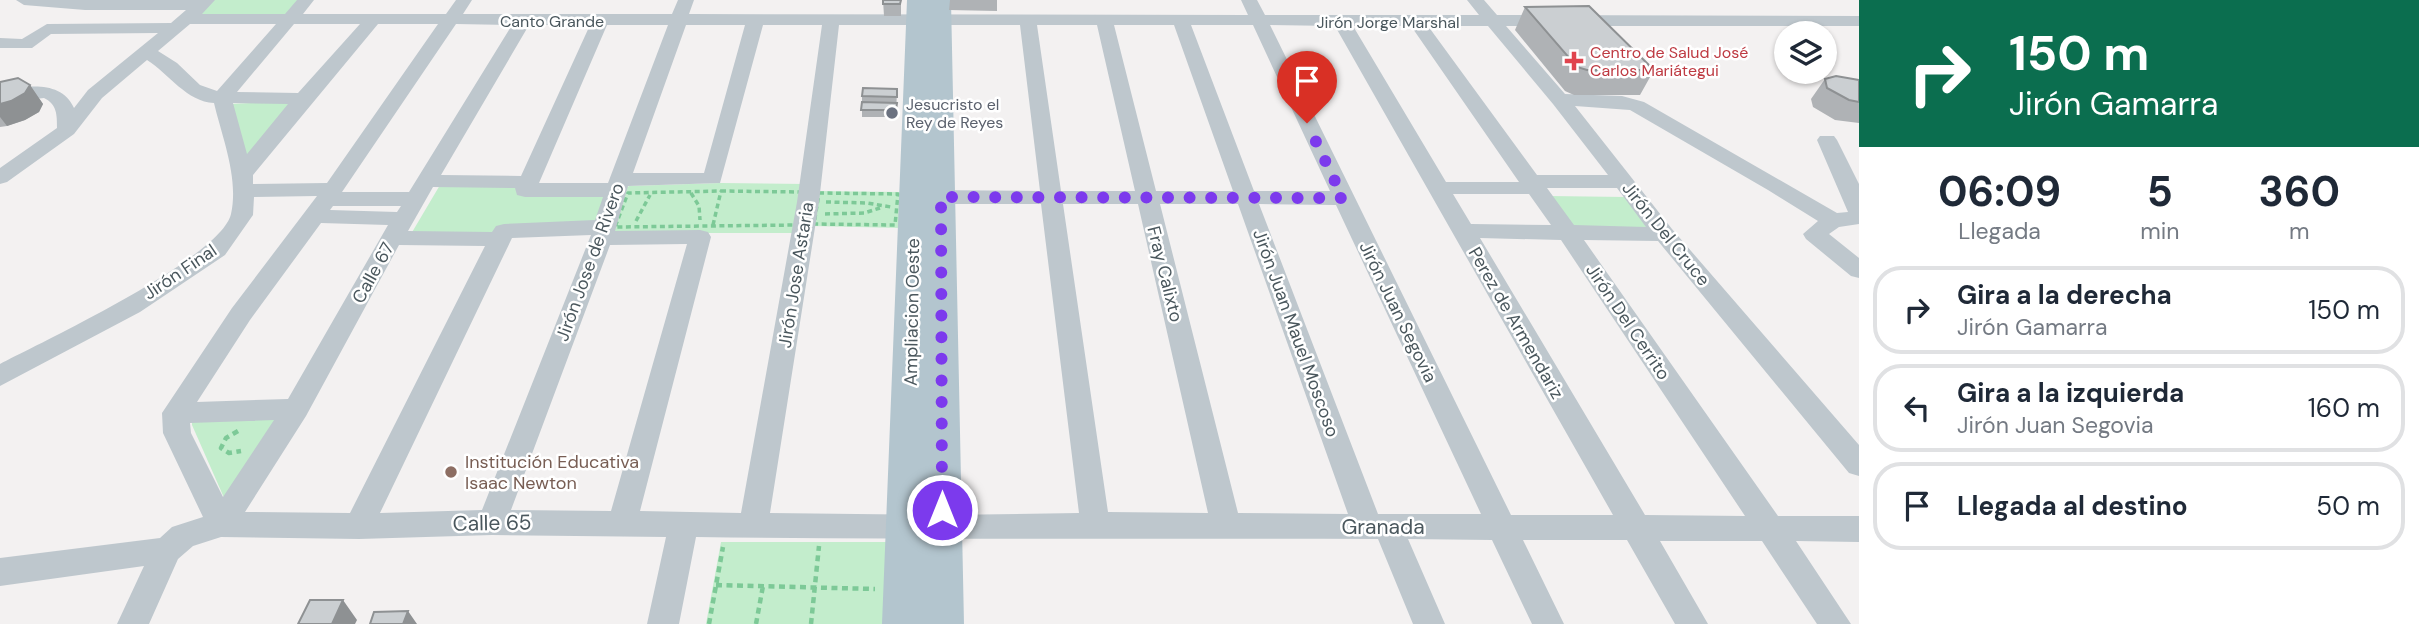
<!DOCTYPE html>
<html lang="es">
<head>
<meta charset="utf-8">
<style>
  :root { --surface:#fff; --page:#f2f2f3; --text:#1f2937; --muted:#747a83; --line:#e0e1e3 }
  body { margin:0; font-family:"DM Sans",sans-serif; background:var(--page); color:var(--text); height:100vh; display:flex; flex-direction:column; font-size:26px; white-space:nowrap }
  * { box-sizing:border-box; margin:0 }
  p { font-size:23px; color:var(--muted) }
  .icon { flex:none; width:38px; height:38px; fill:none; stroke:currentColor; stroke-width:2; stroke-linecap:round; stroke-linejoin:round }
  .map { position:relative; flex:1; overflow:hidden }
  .drawer { display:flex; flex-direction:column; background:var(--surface); width:560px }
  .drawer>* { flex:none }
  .top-card { background:#0b6e4f; color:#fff; overflow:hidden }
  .controls { position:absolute; left:1774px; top:21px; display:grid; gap:14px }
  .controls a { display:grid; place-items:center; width:63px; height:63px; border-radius:50%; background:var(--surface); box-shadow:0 2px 5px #0004; font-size:35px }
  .pin { position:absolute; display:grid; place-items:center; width:60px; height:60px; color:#fff; margin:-72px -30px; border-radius:50% 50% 50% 0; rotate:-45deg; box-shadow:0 0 7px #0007 }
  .pin .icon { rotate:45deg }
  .me { position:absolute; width:77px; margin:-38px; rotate:0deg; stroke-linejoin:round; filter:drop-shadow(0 0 5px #0008) }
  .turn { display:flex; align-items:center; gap:24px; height:147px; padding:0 35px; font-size:32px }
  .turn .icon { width:91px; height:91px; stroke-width:2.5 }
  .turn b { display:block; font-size:49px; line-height:60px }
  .eta { display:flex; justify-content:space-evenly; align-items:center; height:119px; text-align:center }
  .eta b { font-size:42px; font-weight:700; line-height:49px }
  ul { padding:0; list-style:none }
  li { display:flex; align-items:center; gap:21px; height:88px; margin:0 14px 10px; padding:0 21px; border:4px solid var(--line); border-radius:28px }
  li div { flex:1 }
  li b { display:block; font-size:26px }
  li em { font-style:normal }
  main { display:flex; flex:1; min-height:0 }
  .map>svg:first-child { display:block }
  .green { fill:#c3edcc }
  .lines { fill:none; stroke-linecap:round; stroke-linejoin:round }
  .path-far1 { stroke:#7dc997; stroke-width:3.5; stroke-dasharray:5 3.5; stroke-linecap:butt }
  .path { stroke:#7dc997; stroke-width:4.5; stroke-dasharray:6 4.5; stroke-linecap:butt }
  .minor { fill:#bec7cd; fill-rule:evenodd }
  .major { fill:#b3c5ce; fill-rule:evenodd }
  .wall { fill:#afb2b5 }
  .shaded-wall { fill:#8e9193 }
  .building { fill:#cbcfd2; stroke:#8e9193; stroke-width:2 }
  .route { stroke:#7c3aed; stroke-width:12; stroke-dasharray:0 21.6 }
  .health-dot { fill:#e0444e; stroke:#fff; stroke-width:2.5 }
  .worship-dot { fill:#6b7280; stroke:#fff; stroke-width:2.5 }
  .education-dot { fill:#8d6e63; stroke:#fff; stroke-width:2.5 }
  .labels { text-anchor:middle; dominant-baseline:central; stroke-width:5; stroke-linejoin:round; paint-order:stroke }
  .far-street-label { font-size:16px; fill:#4a575d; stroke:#fff }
  .far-health-label { font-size:16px; fill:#be3a42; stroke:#fff; text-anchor:start }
  .far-worship-label { font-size:16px; fill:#5b616d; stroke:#fff; text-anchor:start }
  .street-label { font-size:18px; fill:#4a575d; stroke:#fff }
  .education-label { font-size:18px; fill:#785e54; stroke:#fff; text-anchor:start }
  .near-street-label { font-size:21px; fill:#4a575d; stroke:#fff }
</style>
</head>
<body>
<main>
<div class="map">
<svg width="1859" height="624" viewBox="0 0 1859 624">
  <rect width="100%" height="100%" fill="#f3f1f1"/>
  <path class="green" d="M212,0H300L286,15L197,14Z
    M300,101L246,158L229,104Z
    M721,183L806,184L799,233H614L626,188L629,186Z
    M440,185H522L608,194L598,225L496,236L411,234Z
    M818,191L900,192V228L812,226Z
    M1549,196L1626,197L1649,228L1570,226Z
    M287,414L225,500L192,425V419Z
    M721,542H887L883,624H706Z"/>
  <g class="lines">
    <path class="path-far1" d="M721,191L802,192L797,225L615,227L628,193Z
      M691,193L699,206L700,220
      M819,193L898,194L895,225L814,224Z
      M826,202L867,203L891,207
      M825,214L864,213L880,208
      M636,221L650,195
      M713,225L721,191"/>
    <path class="path" d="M238,431L226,438L221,448L229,453L241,451
      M716,585L875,589
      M709,624L723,547
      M756,624L763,586
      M811,624L819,546"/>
    <path class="minor" d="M16,0H215L202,14H285L297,0H314L303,14H446L456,0H472L463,14H672L678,0H694L689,14L1248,15L1241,0H1257L1265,15H1479L1467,0H1484L1497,15L1859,16V26H1506L1565,94L1622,96L1644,102L1837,213L1848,212L1817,140L1820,136H1834L1837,140L1859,184V224L1839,227L1829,234L1859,258V278L1851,276L1806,239L1803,234L1818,221L1768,190L1630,110L1575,106L1672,229L1859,445V476L1849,473L1658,241L1584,240L1778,516H1859V542L1796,541L1851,624H1817L1762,541H1660L1708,624H1675L1627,540H1523L1564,624H1532L1492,540L1408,539L1445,624H1413L1378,539C1151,538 923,540 696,537L679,624H647L666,537L492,535L359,539L221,537L193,546L178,559L149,624H117L144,566L0,586V558L160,538L172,527L203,517L163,433L162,413L232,308L317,196L254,197L253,215L225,255L140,312L0,386V364C44,341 221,258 231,214C239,178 222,137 214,103C187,102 169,74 147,60L102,98L74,134L7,182L0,184V168L57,128C57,115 57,104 44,98L0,103V91C25,86 61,79 74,108L88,90L158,33L51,34L32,48H0V38L22,39L47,24L171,23L186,10H85L24,5ZM190,24H276L217,91L200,85L177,63L158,51ZM294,24H360L298,93L237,92ZM378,24H438L327,183L253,184V175ZM456,24L512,25L409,192H342ZM529,25H590L521,176L441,175ZM607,25H668L608,183H539ZM686,25H745L704,173H633ZM763,25H822L797,202L741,513L640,511L711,237L708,232L700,230L615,231L628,186L720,183ZM839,25H1020L1040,191L924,190L916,192L913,197L916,202L924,204H1041L1079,513L943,515L770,513L819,202ZM1037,25H1097L1135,191H1061ZM1114,25H1174L1233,191H1156ZM1191,25H1253L1330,191H1254ZM1270,25L1335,26L1613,515H1511ZM1353,26H1411L1519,182H1446ZM1428,26H1488L1553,104L1608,175H1537ZM233,103L288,104L247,154ZM433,187L515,188L517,195L525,197H603L595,220L504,224L496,226L492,232L408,231ZM1547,188H1617L1646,227L1574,225ZM1453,194H1529L1551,225L1471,224ZM1063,204H1138L1208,513L1108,512ZM1160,204H1238L1348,514L1238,513ZM1259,204L1336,205L1481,514H1378ZM333,206H401L397,212L330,210ZM321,223L388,225L288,399L197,402L250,320ZM591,235L482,510L380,513L512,238ZM1480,238L1561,240L1745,516L1645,515ZM687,244L611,511L511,510L610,245ZM399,245L485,246L350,513L245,512L306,416ZM274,420L223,497L191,433L190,423Z"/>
    <path class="major" d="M907,0H929L927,163L929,0H951L964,624H882Z"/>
  </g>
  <path class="wall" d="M883,0H901V16H884Z
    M950,0H997V11L949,10Z
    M1525,7L1654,70L1640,95H1574L1565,91L1515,30Z
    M1825,79L1859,80V123L1835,120L1813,107L1811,99Z
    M0,82L30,85L43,104L39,112L25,120L7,126L0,127Z
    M897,89L896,117H862V96Z"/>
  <path class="shaded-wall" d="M30,85L43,104L39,112L25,120L7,126L0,117V104Z
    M343,600L357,620L355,624H332Z
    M408,611L417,624H403Z"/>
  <path class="building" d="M883,0H901L900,4H883Z
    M1589,6L1654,70H1587L1577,67L1525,7Z
    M1836,76L1859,80V102L1849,100L1827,88L1825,79Z
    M18,78L30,85L25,93L11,101L0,104V82Z
    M863,88L897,89V97L862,96Z
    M862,102L897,103L896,110H861Z
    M310,600H343L332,624H298Z
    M408,611L403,624H370L374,612Z"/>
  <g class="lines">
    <path class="route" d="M942,510L941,197L1343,198L1307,123"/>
  </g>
  <path class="health-dot" d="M1570.5 50.5h7v7h7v7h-7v7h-7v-7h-7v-7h7z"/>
  <circle class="worship-dot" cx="892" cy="113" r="7"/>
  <circle class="education-dot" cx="451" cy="472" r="7"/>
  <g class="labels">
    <g class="far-street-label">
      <text x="552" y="21">Canto Grande</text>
      <text x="1388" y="22">Jirón Jorge Marshal</text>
    </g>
    <g class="far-health-label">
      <text x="1590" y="52">Centro de Salud José<tspan x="1590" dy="18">Carlos Mariátegui</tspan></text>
    </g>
    <g class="far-worship-label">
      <text x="906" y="104">Jesucristo el<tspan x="906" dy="18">Rey de Reyes</tspan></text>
    </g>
    <g class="street-label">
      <text transform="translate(1666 234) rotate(51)">Jirón Del Cruce</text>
      <text transform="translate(590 262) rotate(-70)">Jirón Jose de Rivero</text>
      <text transform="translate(180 272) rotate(-34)">Jirón Final</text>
      <text transform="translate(373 273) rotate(-61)">Calle 67</text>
      <text transform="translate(1165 274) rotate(76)">Fray Calixto</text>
      <text transform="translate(796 275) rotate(-81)">Jirón Jose Astaria</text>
      <text transform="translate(912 312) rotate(-89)">Ampliacion Oeste</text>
      <text transform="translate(1398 312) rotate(64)">Jirón Juan Segovia</text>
      <text transform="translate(1628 322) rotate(56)">Jirón Del Cerrito</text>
      <text transform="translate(1516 323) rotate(60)">Perez de Armendariz</text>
      <text transform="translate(1296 333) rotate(70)">Jirón Juan Mauel Moscoso</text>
    </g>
    <g class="education-label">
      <text x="465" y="462">Institución Educativa<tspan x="465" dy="21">Isaac Newton</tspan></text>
    </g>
    <g class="near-street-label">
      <text transform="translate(492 523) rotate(-1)">Calle 65</text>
      <text x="1383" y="527">Granada</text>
    </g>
  </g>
</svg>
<div class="controls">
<a><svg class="icon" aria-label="layers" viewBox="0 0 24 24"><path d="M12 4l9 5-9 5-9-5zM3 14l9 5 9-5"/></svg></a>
</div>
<div class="pin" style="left:1307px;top:123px;background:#d93025"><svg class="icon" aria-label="arrive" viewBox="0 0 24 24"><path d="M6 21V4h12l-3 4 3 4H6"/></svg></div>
<svg class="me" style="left:942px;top:510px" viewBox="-20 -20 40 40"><circle r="17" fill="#7c3aed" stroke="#fff" stroke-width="3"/><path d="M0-11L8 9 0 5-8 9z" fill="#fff"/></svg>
</div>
<section class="drawer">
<div class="top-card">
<div class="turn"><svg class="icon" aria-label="right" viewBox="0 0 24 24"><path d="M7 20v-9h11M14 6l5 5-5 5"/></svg><div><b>150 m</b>Jirón Gamarra</div></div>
</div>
<div class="eta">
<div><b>06:09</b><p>Llegada</p></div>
<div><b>5</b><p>min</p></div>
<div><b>360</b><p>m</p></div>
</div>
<ul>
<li><svg class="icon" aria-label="right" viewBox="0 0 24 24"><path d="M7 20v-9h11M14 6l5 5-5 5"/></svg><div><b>Gira a la derecha</b><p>Jirón Gamarra</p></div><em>150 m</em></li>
<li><svg class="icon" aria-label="left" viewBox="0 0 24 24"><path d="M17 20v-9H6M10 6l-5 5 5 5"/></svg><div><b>Gira a la izquierda</b><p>Jirón Juan Segovia</p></div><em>160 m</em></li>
<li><svg class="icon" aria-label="arrive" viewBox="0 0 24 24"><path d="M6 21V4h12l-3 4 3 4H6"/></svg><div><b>Llegada al destino</b></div><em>50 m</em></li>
</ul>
</section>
</main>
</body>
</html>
